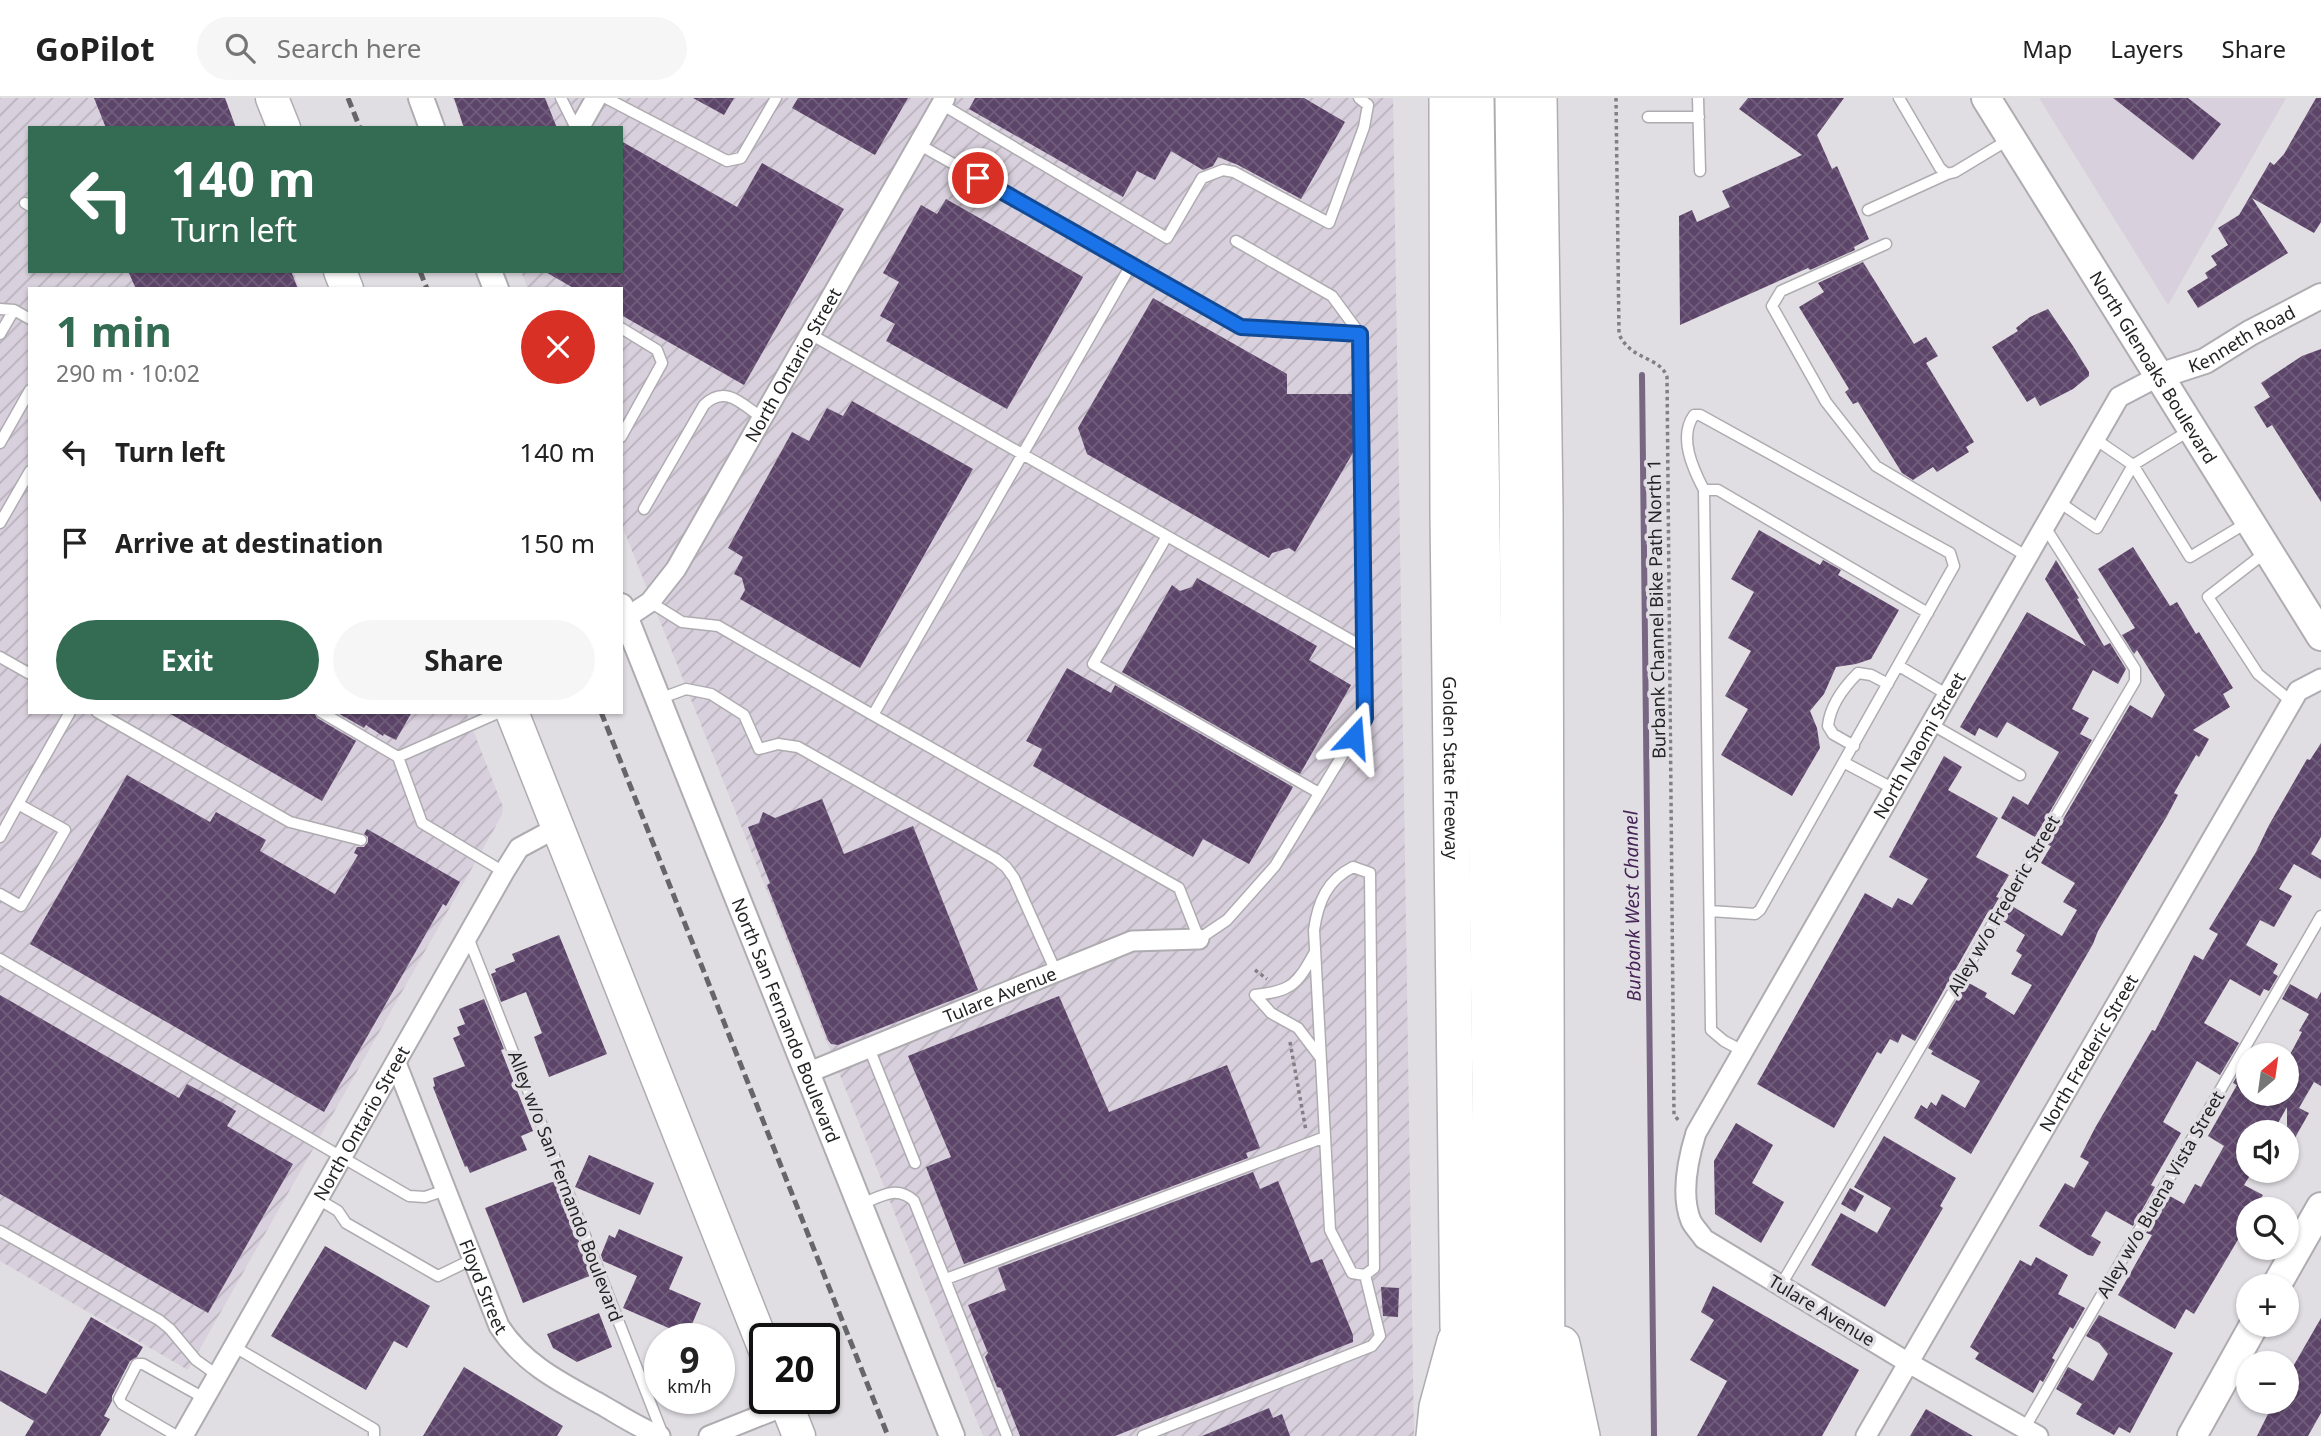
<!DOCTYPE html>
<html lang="en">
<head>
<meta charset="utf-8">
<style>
  :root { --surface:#fff; --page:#f6f6f6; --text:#222; --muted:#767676; --line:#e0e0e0; --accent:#336b53 }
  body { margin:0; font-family:"Noto Sans",sans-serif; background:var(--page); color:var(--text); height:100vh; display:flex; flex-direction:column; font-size:26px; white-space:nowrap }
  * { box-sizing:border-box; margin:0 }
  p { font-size:23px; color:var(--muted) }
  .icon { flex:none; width:38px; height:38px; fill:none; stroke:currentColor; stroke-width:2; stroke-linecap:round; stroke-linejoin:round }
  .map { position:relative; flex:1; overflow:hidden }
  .drawer { position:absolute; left:28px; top:189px; width:595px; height:427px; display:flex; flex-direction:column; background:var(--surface); border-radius:0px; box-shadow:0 2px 5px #0004 }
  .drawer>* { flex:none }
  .hud { position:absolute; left:28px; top:28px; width:595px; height:147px; border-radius:0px; box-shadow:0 2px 5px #0004; background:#336b53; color:#fff; overflow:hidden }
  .needle { width:46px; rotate:29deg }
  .fabs { position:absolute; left:2236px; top:945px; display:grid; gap:14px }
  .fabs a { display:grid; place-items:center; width:63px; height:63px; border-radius:50%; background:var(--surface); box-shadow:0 2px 5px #0004; font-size:35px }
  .speed { position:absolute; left:644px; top:1225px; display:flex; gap:14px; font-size:35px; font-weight:700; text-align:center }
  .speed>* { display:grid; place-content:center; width:91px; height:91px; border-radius:50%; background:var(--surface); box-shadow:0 2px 5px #0004; line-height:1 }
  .speed small { font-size:18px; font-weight:400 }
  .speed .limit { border:4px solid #111; border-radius:10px; background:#fff; color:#111 }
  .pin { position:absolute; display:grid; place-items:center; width:60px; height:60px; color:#fff; margin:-30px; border:4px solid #fff; border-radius:50%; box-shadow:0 2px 7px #0007 }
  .me { position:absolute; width:77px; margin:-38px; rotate:19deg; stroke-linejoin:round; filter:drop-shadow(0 0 5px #0008) }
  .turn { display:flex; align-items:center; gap:24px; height:147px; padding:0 28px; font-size:32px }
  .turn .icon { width:91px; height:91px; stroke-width:2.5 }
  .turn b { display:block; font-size:49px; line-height:60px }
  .round { display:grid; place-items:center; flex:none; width:74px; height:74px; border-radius:37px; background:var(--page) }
  .headline { display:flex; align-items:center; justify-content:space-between; height:119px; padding:0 28px }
  h1 { font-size:42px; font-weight:700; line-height:52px; color:var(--accent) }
  .primary-button { display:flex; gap:14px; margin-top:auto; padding:14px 28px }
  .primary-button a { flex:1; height:80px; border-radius:42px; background:var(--accent); color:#fff; font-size:28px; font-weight:700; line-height:80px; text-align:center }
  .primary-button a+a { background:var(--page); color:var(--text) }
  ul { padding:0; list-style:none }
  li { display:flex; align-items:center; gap:21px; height:91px; padding:0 28px }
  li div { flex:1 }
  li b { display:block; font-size:26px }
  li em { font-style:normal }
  header { display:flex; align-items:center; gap:42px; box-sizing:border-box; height:98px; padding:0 35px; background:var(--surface); border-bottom:2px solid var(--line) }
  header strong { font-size:33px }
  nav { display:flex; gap:38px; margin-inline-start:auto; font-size:24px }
  .search { width:490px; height:63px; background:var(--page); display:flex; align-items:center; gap:18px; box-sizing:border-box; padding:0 24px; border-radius:38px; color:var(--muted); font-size:26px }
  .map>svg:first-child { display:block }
  .built { fill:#d8d0dc }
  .industrial { fill:url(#industrial-furrows) }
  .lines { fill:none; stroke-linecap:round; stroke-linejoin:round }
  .stream { stroke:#786783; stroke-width:6 }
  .building { fill:url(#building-cross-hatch) }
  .service-casing { stroke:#afacb1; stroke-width:13 }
  .minor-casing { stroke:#afacb1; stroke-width:23 }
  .tertiary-casing { stroke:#afacb1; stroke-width:28 }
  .secondary-casing { stroke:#afacb1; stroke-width:32 }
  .primary-casing { stroke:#afacb1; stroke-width:35 }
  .motorway-casing { stroke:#afacb1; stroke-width:38 }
  .path { stroke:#817f83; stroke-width:3.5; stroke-dasharray:3.5 3.5; stroke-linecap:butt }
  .service { stroke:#fff; stroke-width:10 }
  .minor { stroke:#fff; stroke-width:19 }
  .tertiary { stroke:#fff; stroke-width:24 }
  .secondary { stroke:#fff; stroke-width:28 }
  .primary { stroke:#fff; stroke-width:32 }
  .motorway { stroke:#fff; stroke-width:35 }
  .rail { stroke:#666568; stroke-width:5; stroke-dasharray:10 5; stroke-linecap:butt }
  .route-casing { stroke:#114b97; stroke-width:18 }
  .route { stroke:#1a73e8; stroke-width:12 }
  .labels { text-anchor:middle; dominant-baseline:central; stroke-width:7; stroke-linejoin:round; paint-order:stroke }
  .street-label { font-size:18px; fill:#232224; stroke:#e1dee3 }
  .water-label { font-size:19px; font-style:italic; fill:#462458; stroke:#e1dee3 }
</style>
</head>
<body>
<header>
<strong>GoPilot</strong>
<div class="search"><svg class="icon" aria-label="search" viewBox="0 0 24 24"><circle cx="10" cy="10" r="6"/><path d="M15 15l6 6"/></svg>Search here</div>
<nav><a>Map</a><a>Layers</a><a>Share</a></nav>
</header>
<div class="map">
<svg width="2321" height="1338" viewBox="0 0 2321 1338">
  <defs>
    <pattern id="industrial-furrows" width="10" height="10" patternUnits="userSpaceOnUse" patternTransform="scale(1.75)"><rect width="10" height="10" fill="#d8d0dc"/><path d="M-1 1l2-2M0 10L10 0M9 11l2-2" fill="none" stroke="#b9b2bd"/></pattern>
    <pattern id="building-cross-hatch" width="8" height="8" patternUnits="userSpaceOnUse" patternTransform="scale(1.75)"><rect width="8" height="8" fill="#5d456a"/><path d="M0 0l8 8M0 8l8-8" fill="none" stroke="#705d7b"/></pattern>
  </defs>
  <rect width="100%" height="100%" fill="#e1dee3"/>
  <path class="built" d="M2039,0H2286L2168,207Z"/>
  <path class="industrial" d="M0,0H225L236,30H30V173H293L300,191H30V614H466L503,709L502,717L188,1272L0,1163Z
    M453,0H1393L1414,1338H983L621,425V191H528L521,173H621V30H464Z"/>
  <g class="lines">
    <path class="stream" d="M1642,277L1654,1338"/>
  </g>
  <path class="building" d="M94,0H225L236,30H106Z
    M454,0H545L557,30H464Z
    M693,0H734L724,17Z
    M798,0H908L875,57L792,10Z
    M975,0H1304L1345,24L1301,101L1238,67L1218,59L1213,68L1203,72L1171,53L1155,82L1137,73L1123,99L969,11Z
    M1748,0H1844L1817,37L1832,71L1837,68L1869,141L1854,149L1855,152L1810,172L1808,170L1680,227L1679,118L1692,112L1697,124L1730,109L1722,93L1802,57L1739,11Z
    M2113,0H2188L2221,26L2193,62Z
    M2316,0H2321V124L2314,135L2252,100L2288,155L2198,210L2187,193L2208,180L2205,175L2217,167L2211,158L2228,147L2218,130L2239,117L2270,64L2274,67L2284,56Z
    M621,43L737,109L762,65L844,111L744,287L621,217V191H575L544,173H621Z
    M946,101L1083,179L1007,311L886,243L895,226L880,218L899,184L883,175L921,107L937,116Z
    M1863,164L1914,246L1926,239L1938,258L1926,265L1974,344L1966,349L1969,354L1937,374L1933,369L1913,382L1902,375L1858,304L1853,306L1845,294L1849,291L1799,209L1824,194L1818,185Z
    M128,173H291L298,191H136Z
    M1153,200L1287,276V296H1352L1354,353L1295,454L1289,450L1272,455L1269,460L1087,356L1078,330Z
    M2048,211L2073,248L2089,274V278L2073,291L2040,308L2035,299L2027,304L1992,249L2018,233L2016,230L2030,219Z
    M2321,251V404L2272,327L2267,330L2254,309L2270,299L2261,285L2302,258Z
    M852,303L973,371L860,570L740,501L745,492L742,480L734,476L743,459L728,450L792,334L809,343L827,310L843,318Z
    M1759,432L1820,467L1823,462L1841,472L1838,477L1899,512L1871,561L1856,566L1836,569L1824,596L1810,613L1817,630L1820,650L1792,698L1721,657L1748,611L1725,598L1751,553L1728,540L1754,494L1731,481Z
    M2133,449L2170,508L2177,504L2196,536L2199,534L2233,590L2223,596L2230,609L2193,632L2209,641L2199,659L2196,657L2174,695L2178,697L2167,718L2098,833L2093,846L1971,1056L1914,1020L1921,1007L1927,1011L1931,1004L1936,1008L1942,996L1965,1010L1980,983L1931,956L1933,953L1928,950L1967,884L1987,895L1985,899L2014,917L2032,887L2011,876L2022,857L2016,853L2025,837L2003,823L2012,808L2062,838L2077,812L2063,804L2075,785L2041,765L2051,748L2048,747L2130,607L2152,620L2165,597L2137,552L2134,556L2122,537L2135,530L2098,471Z
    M2056,462L2079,500L2077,501L2104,548L2110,545L2126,571L2118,586L2093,572L2072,611L2089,620L2080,636L2092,642L2035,739L2001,720L2013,698L2028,707L2059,654L2007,624L1997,640L1979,630L1975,638L1960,629L2027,514L2086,548L2045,481Z
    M1197,480L1317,548L1309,562L1351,587L1300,676L1122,574L1172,487L1180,493L1192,489Z
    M1067,570L1111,595L1115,587L1293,689L1249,766L1203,741L1193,759L1033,668L1042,651L1026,643Z
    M167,614H314L317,620L356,643L322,703Z
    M336,614H412L396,642L384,636L383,638L366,627L364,630Z
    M2321,645V739L2311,756L2321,762V781L2294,766L2279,791L2292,798L2274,829L2260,822L2246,847L2278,866L2273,875L2278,878L2269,893L2264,891L2260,898L2230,881L2204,925L2239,945L2220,977L2197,963L2163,1024L2181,1035L2151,1087L2155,1089L2133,1128L2106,1113L2091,1138L2101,1144L2093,1158L2088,1157L2039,1128L2065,1085L2074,1090L2089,1064L2080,1059L2095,1030L2152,932L2155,933L2194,857L2203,862L2218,836L2209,831L2256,754L2269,727L2307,661L2310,662Z
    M1944,658L1962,669L1948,692L1998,720L1976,759L2009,777L1996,799L1999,800L1990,815L1988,814L1915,943L1902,936L1898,945L1890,941L1881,956L1877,954L1834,1030L1757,986L1865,795L1892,810L1898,800L1912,807L1928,781L1889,759Z
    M127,677L210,724L216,714L266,742L260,753L335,796L358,757L354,755L357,749H364L368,744V739L364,736L367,731L460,784L446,808L443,806L324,1014L30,846Z
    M822,701L844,756L913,728L978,892L838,947L831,946L828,942L767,787L770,785L748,729L759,725L763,714L775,720Z
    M559,837L607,956L549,979L534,939L542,935L526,894L501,904L491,876L496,874L495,871L515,863L512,856Z
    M2290,886L2317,901L2321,894V988L2314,984L2299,1010L2309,1015L2287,1054V1009L2273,1034H2249V1079L2244,1087L2263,1097L2255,1111H2249V1123L2194,1216L2186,1211L2175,1231L2118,1197L2152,1137L2146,1135L2168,1097L2184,1106L2195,1086L2201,1089L2224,1048L2208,1038L2237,987L2233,985L2249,958V996H2287V962L2302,934L2299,933L2309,916L2282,901Z
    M0,897L179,1000L187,986L223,1005L236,1013L227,1028L293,1066L208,1215L0,1096Z
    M1059,898L1109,1014L1227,967L1260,1050L1246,1055L1248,1060L964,1166L926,1069L951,1059L908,958Z
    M484,901L504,951L501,952L533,1033L521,1038L527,1052L470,1075L467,1068L465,1069L446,1022L433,989L435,988L433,980L465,968L453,940L460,937L457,929L465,926L459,911Z
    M1736,1025L1773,1047L1752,1085L1784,1104L1761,1145L1715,1116L1714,1063Z
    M1884,1038L1956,1080L1940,1108L1943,1110L1885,1209L1811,1167L1841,1115L1877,1135L1891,1110L1854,1089Z
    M589,1057L654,1085L640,1117L575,1089Z
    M1253,1074L1260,1091L1278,1083L1311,1165L1322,1161L1353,1237V1244L1115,1338H1020L1001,1290L997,1289L985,1259L988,1255L968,1207L1006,1192L998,1170Z
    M552,1084H556L592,1177L523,1205L485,1110Z
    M1850,1090L1864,1098L1855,1114L1841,1106Z
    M619,1131L683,1159L669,1191L701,1205L687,1238L623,1210L637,1178L603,1163L601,1157L609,1137L615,1140Z
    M325,1148L430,1208L407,1250L394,1243L366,1292L271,1238Z
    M2036,1159L2068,1177L2058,1196L2085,1210L2073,1231L2070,1229L2052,1260L2055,1262L2043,1284L2040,1282L2033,1295L1975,1261L1979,1255L1970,1249L2020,1162L2031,1168Z
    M1713,1188L1859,1272L1822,1338H1697L1727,1283L1690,1262L1714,1222L1701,1214Z
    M1381,1189L1399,1190L1398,1219L1383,1218Z
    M599,1215L612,1249L577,1264L553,1250L547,1236Z
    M2099,1217L2173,1255L2130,1335L2119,1329L2114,1337L2076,1316L2082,1306L2056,1291L2068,1269L2093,1283L2108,1256L2099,1245L2086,1238Z
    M91,1219L143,1249L137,1259L130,1263L112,1298V1303L104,1318L110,1321L100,1338H25L34,1323L0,1303V1272L46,1296Z
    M2321,1220V1315L2308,1338H2257L2269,1314L2251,1304H2287V1279Z
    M464,1269L563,1328L557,1338H423Z
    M1269,1310L1273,1320L1282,1316L1290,1338H1202Z
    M1926,1311L1973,1338H1910Z"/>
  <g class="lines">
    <defs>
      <path id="service" d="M561,0L576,30
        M606,0L727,63L741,60L776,0
        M1698,0L1700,73
        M1899,0L1940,70L1947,76L1955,74L2008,42
        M941,6L1167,140L1202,80L1223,72L1234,74L1329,125L1364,29L1368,7L1359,0
        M1648,19H1699
        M25,105L30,108
        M1868,112L1947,76
        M1236,143L1332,198L1360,236
        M1886,146L1781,193L1772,208L1826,304L1876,368L2028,459
        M0,211L14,212L30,221
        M621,230L657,252L662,265L621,339
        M0,236L14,212
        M810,236L1363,549L1360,236L1241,228L918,46
        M2192,331L2133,367L2190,459L2248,424
        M0,345L30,292
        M1704,392H1718L1928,515
        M2059,404L2097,430L2133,367L2095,341
        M644,411L704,307C725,286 742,306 762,320
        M0,425L30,373
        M1167,438L1093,566L1319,695
        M2266,454L2208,499L2258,576L2292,604
        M650,504L682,524L718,528L873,617L1131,167
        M0,559L30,576
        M1899,568L1948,597
        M659,601L686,591L711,596L744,617L759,651L778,646L798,649L996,761L1006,769L1014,780L1056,874
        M97,614L290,724L361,742
        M321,614L398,659L422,725L504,774
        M873,617L1179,790L1199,841L1227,822L1275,768L1365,620L1363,549
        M1931,626L2020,677
        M1854,648L1833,636L1828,628C1830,607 1844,589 1858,575L1871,577L1888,586
        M398,659L500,614
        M1845,665L1894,691
        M18,706L70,614
        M0,739L18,706L65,732L21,808L0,796
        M1353,769L1370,775L1374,1170L1365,1177L1352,1175L1330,1132L1314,832C1318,804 1327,782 1353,769Z
        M1710,813L1755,816L1760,812L1954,468L1950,455L1700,317H1694C1678,339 1693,371 1704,392L1711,932L1724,943L1743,953
        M468,839L663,1337
        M0,861L409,1098L425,1099L446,1092
        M1255,897L1271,915L1298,930L1320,959
        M1255,897C1293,893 1297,886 1315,854
        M869,950L915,1065
        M318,1101L338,1113L346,1125L438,1178L473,1161
        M862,1106C881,1098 897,1087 914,1103L1007,1338
        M0,1133L159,1222L170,1231L196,1262L217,1277
        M946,1181L1325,1039
        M1781,1187L2135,583V571L2045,429
        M233,1248L374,1331V1338
        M2024,1331L2321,818
        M177,1338L122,1306L119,1301L137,1266H143L204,1300
        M1143,1338L1372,1248L1380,1238L1365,1177"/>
      <g id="minor">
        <path d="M579,30L596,0"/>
        <path id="s1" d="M626,520L650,504L676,471L945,0"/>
        <path id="s2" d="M396,965L499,1228C524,1267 562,1285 602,1307C621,1318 639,1330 660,1338"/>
        <path id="s3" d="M807,975L1132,843L1199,841"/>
        <path id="s4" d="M183,1338L504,774L519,750L558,729"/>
        <path d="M709,1338L787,1307"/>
        <path id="s5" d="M1866,1338L2298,593L2321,581"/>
        <path id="s6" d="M2038,1338L1907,1264L1704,1141C1700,1135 1694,1129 1691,1123C1680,1096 1688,1061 1696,1035L2119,299L2159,278"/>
      </g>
      <g id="tertiary">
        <path d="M421,0L432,30"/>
        <path d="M489,173L496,191"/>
        <path id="s7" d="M2159,278L2205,263L2250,235L2321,198"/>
        <path id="s8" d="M621,508L952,1338"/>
      </g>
      <g id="secondary">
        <path id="s9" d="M1986,0L2321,538"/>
        <path d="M2276,1188L2321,1109"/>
        <path d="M2192,1338L2254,1227"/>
      </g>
      <path id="primary" d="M272,0L284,30
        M340,173L347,191
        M512,614L765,1252
        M784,1300L799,1338"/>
      <g id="motorway">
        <path id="s10" d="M1447,0L1448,418L1458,1229L1467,1283L1466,1338"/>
        <path d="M1476,0L1490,993V1323"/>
        <path d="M1513,0C1519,446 1521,892 1516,1338"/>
        <path d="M1539,0L1545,411L1547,1338"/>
        <path d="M1562,1246L1582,1338"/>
        <path d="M1434,1338L1437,1309L1455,1243"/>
      </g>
    </defs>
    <use href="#service" class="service-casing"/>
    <use href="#minor" class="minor-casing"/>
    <use href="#tertiary" class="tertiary-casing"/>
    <use href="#secondary" class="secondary-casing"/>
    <use href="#primary" class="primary-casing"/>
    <use href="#motorway" class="motorway-casing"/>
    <path class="path" d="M1616,0L1619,236C1631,263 1660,258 1667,279L1674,1017L1680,1024
      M1255,872L1267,881
      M1290,944L1306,1033"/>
    <use href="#service" class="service"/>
    <use href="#minor" class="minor"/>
    <use href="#tertiary" class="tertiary"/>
    <use href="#secondary" class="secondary"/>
    <use href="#primary" class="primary"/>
    <use href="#motorway" class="motorway"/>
    <path class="rail" d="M348,0L360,30
      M420,173L427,191
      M601,614L888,1338"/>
  </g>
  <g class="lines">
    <defs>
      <path id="route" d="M978,80L1241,229L1360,236L1365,620L1354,639"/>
    </defs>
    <use href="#route" class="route-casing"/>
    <use href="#route" class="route"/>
  </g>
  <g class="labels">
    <g class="street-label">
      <text stroke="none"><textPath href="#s7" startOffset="91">Kenneth Road</textPath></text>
      <text stroke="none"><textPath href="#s1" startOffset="306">North Ontario Street</textPath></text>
      <text stroke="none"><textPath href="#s9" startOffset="317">North Glenoaks Boulevard</textPath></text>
      <text transform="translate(1656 511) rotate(-91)">Burbank Channel Bike Path North 1</text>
      <text stroke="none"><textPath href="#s6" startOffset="947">North Naomi Street</textPath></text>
      <text stroke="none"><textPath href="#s10" startOffset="670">Golden State Freeway</textPath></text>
      <text transform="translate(2003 807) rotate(-60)">Alley w/o Frederic Street</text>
      <text stroke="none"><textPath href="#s3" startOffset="208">Tulare Avenue</textPath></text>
      <text stroke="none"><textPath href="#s8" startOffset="446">North San Fernando Boulevard</textPath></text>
      <text stroke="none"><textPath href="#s5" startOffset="443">North Frederic Street</textPath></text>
      <text stroke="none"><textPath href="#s4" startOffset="360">North Ontario Street</textPath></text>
      <text transform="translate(566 1088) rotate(69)">Alley w/o San Fernando Boulevard</text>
      <text transform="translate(2160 1096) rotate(-60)">Alley w/o Buena Vista Street</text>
      <text stroke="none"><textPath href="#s2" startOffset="240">Floyd Street</textPath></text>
      <text transform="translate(1822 1212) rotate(31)">Tulare Avenue</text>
    </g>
    <g class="water-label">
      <text transform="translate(1632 808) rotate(-91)">Burbank West Channel</text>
    </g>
  </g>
</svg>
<div class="fabs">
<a><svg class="needle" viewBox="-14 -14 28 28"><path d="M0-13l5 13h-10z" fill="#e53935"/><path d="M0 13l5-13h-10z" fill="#767676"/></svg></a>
<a><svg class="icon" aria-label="sound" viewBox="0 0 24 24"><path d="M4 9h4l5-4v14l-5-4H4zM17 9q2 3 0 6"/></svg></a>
<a><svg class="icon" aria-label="search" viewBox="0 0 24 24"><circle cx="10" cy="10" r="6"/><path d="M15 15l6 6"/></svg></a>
<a>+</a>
<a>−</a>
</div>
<div class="speed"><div>9<small>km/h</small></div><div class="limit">20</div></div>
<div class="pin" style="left:978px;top:80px;background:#d93025"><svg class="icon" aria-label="arrive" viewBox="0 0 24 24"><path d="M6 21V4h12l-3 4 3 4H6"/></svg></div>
<svg class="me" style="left:1354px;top:639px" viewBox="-20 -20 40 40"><path d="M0-17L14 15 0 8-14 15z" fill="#1a73e8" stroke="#fff" stroke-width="4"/></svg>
<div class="hud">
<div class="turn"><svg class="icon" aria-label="left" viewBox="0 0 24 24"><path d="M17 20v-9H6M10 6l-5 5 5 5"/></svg><div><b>140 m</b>Turn left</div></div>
</div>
<section class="drawer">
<div class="headline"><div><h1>1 min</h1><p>290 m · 10:02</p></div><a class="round" style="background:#d93025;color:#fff"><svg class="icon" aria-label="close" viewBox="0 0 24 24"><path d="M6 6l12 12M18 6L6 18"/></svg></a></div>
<ul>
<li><svg class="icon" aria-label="left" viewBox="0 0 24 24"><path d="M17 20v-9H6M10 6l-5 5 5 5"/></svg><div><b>Turn left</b></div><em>140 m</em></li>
<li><svg class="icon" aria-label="arrive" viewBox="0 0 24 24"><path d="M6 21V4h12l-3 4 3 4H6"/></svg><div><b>Arrive at destination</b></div><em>150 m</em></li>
</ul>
<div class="primary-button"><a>Exit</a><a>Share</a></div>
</section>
</div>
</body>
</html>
